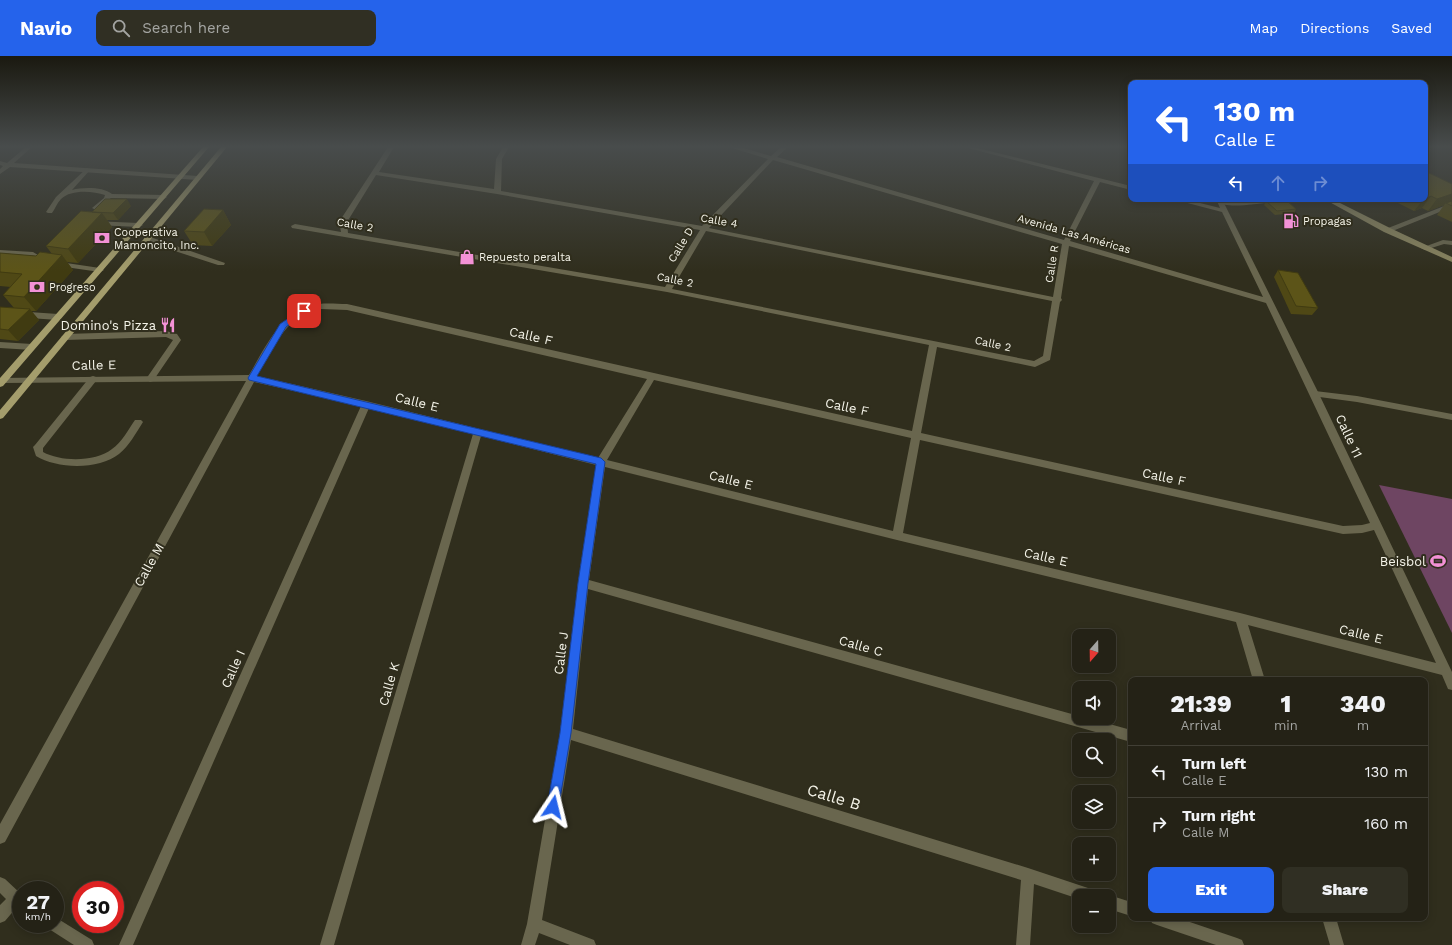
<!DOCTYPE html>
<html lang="en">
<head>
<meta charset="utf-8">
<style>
  :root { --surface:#242216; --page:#302f23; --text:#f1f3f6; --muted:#a3a4a1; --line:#413f35; --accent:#2563eb }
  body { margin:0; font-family:"Work Sans",sans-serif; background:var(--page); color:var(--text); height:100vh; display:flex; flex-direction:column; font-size:15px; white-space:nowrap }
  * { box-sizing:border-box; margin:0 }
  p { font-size:13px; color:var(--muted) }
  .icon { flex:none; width:22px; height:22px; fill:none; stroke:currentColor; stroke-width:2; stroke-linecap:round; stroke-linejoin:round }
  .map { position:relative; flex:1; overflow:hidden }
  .sheet { position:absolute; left:1128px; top:621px; width:300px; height:244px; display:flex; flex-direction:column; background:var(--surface); border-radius:8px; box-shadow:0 2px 10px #0003,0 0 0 1px var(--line) }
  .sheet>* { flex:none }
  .guide { position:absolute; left:1128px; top:24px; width:300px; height:122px; border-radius:8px; box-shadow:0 2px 10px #0003,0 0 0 1px var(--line); background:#2563eb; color:#fff; overflow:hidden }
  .needle { width:26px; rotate:200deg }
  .tools { position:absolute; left:1072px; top:573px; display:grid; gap:8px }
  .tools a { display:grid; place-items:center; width:44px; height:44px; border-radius:8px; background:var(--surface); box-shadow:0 2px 10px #0003,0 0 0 1px var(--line); font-size:20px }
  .speed { position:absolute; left:12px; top:825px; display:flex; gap:8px; font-size:20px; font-weight:700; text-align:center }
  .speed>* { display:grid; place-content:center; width:52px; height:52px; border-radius:50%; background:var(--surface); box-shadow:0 2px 10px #0003,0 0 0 1px var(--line); line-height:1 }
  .speed small { font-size:10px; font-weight:400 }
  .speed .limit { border:6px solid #d22; background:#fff; color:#111 }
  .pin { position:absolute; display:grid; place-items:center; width:34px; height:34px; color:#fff; margin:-17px; border-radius:8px; box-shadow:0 2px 6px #0006 }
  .me { position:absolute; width:44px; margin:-22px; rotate:10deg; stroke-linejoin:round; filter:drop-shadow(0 0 3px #0008) }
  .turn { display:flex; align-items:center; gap:14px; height:84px; padding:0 20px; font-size:18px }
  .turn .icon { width:52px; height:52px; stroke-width:2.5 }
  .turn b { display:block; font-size:28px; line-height:34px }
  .lanes { display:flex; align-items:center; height:38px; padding:0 20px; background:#0003; justify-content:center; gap:20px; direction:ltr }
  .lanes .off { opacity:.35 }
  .eta { display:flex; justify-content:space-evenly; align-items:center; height:68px; text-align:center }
  .eta b { font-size:24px; font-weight:800; line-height:28px }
  .button { display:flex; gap:8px; margin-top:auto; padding:8px 20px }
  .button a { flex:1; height:46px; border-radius:8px; background:var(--accent); color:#fff; font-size:16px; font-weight:800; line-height:46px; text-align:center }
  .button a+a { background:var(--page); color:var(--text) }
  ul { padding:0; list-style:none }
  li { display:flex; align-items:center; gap:12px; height:52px; padding:0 20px; border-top:1px solid var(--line) }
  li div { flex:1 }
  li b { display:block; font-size:15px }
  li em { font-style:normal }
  header { display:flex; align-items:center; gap:24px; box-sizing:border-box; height:56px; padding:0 20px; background:var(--accent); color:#fff }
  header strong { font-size:19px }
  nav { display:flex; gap:22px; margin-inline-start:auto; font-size:14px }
  .search { width:280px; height:36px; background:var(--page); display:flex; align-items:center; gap:10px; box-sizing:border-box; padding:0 14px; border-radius:8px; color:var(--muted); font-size:15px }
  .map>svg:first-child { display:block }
  .green { fill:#6e4562 }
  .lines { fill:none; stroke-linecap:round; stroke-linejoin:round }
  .service { fill:#69664e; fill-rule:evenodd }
  .minor { fill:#69664e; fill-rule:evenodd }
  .secondary { fill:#8a855f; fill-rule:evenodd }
  .primary { fill:#a49d6c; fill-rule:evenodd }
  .wall { fill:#4f4815 }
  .shaded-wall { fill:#403b11 }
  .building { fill:#5c5418; stroke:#403b11 }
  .route { fill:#2563eb; stroke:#184099 }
  .labels { text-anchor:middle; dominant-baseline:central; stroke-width:4; stroke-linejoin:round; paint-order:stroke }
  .far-street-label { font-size:11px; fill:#f5f4e9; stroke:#302e1d }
  .far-poi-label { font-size:11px; fill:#f5f4e9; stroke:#302e1d; text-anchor:start }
  .poi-label { font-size:13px; fill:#f5f4e9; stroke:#302e1d; text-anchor:end }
  .street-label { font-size:13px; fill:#f5f4e9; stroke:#302e1d }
  .near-street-label { font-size:16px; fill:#f5f4e9; stroke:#302e1d }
</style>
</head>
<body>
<header>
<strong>Navio</strong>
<div class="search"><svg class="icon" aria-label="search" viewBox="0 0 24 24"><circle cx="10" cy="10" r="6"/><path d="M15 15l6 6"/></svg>Search here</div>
<nav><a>Map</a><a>Directions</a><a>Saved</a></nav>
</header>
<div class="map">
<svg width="1452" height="889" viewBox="0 0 1452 889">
  <rect width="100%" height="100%" fill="#302e1d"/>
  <path class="green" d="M1379,429L1452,443V577Z"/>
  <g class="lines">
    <path class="service" d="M87,112L90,114L72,134C84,131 103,131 112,138L164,139L167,141L164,143L111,142L96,154L92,152L104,142L105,139C93,135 71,133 61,143C57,147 55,153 52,157H48L46,156L56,141Z
      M1257,143H1283L1280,145C1267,146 1227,154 1218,146C1221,144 1249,144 1257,143Z
      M1452,147V151L1390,176H1387L1383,174Z
      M92,165L139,167L143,169L139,171L95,169H92Z
      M144,181H150L225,207L224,209H218L144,185Z
      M1443,184L1452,185V189L1444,188L1425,194L1421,192Z
      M0,194L33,196L46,204L100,212L104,214L100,216L44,208L31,200L0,198Z
      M0,254L58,258L62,261L58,264L0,260Z
      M166,275L177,278L181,284L153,325L150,326L146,323L173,284L166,281L65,284L61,281L65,278Z
      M0,286L32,288L36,291L32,294L0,292Z
      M93,320L96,321L97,323L96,325L43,392V396C61,406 96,406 112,393C122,386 128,374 135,364H141L143,366C136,377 129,390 119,398C99,414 57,413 36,400L33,391L35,389L90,321Z
      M1315,335L1357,340L1452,358V364L1357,346L1312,340L1311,338L1312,336Z"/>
    <path class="minor" d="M26,91H32L14,107L198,120L201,122L198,124L10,111L0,118V113L3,110L0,109V105L7,107Z
      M388,91H394L379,116L494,133L496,103L503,91H509L502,103L501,135L702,170L768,103L732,92L731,91H740L771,100L781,91H788L777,101L1064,184L1094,125L964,91H973L1131,130V134L1100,126L1070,185L1263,241L1222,156L1172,143H1184L1220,152L1216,143H1222L1319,338L1452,616V634L1448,633L1442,619L1248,569L1265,624H1253L1236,566L897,484L605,411L589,524L1079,660V662H1088L1131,674V686L588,533L573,673L1028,812L1091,833L1096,835L1098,840H1079V843L1034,828L1030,889H1016L1021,824L571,684L542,864L594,884L596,889H570L539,877L535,889H521L527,868L560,677L578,527L596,409L481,380L334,889H320L473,378L369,352L133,889H119L361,350L254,326L5,786L0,788V768L246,325L3,327L0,326V322L249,319C266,290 282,253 319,248C328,247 338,248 347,248L912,375L929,289L667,236L292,172L291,170L295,168L341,176L339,166ZM773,104L1062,188L1053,241L709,172ZM376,119L497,138L700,174L665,231L348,177L347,166ZM706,175L1052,245L1043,300L1034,305L672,233ZM1069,190L1266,247L1370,467L1362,469L1343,470L921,377L937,291L1035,311L1050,304L1060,246L1062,244L1061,242ZM321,253L347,254L647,323L598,402L366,345L257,320C272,294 287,257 321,253ZM654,324L911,382L893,475L607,404ZM920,384L1343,478L1362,477L1374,474L1436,607L1240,557L903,477Z
      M0,821L5,823L21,838V854L16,852L5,865L0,867V849L6,843L0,837Z
      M1109,839L1131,846V860L1109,853V840H1106Z
      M55,861L92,884L94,889H74L49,873L47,868H55Z
      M1150,862H1178L1237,882L1242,884L1244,889H1216L1157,869L1152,867Z
      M1322,862H1336L1344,889H1330Z"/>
    <path class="secondary" d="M1324,143H1332L1390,172L1452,201V206L1384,176Z"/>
    <path class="primary" d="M203,91H209L3,330L0,331V322Z
      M221,91H227L3,362L0,363V354Z"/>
  </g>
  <path class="wall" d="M1425,91H1434L1425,99Z
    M1452,128V166L1437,159L1444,149L1428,155L1422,152L1414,155L1390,143H1425Z
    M1366,143H1377L1371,145Z
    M1266,145L1296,153L1294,157L1275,159L1264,149Z
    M131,150L118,164H107L112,171L78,207L67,206L73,214L36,255H31L39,264L18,285L0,283V251L14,252L3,239L11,231L0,230V197L36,200L52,198L46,190L92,156Z
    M223,154L231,169L212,190L193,189L184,175Z
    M1278,214L1318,252L1312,259L1291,258L1274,221Z"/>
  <path class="shaded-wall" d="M1431,91H1434L1425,99Z
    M1452,138V146L1446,147L1444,149L1428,155L1437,143Z
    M1431,140L1422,152L1414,155L1423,144Z
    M127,143L131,150L118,164L113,157Z
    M1373,143H1377L1371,145Z
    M223,154L231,169L212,190L204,176Z
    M102,157L112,171L78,207L68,193Z
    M62,199L73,214L36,255L24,241Z
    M30,253L39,264L18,285L8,274Z"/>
  <path class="building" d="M1425,115L1452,128V138L1437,143L1431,140L1425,143Z
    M105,143H127L113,157L92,156Z
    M1281,143H1285L1296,153L1277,155L1266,145Z
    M1452,145V150L1446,147Z
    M204,153L223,154L204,176L184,175Z
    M81,155L102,157L68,193L46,190Z
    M40,196L62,199L24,241L3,239L22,218L0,216V197L36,200Z
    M1278,214L1298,217L1318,252L1296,250Z
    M0,251L30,253L8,274L0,273Z"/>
  <linearGradient id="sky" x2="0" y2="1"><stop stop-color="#1a1910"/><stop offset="0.42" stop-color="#484c4c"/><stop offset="1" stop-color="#484c4c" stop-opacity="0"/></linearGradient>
  <rect width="1452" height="215" fill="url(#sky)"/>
  <path class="route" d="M302,253H307L308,255L286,271L257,320L601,402L605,406L588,527L571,677L558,755L553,757L549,755L547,751L560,677L578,527L596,408L249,324L248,322L280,268Z"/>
  <defs>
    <symbol id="fuel-bare" viewBox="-9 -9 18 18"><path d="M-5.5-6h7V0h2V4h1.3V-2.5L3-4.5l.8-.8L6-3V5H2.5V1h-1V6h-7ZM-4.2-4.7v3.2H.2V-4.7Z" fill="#f391d6" stroke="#302e1d" stroke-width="2.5" paint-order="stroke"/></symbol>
    <symbol id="bank-bare" viewBox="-9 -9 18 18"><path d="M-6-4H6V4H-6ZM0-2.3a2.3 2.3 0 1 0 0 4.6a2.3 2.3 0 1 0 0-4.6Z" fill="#f391d6" stroke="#302e1d" stroke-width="2.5" paint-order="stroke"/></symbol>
    <symbol id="shop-bare" viewBox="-9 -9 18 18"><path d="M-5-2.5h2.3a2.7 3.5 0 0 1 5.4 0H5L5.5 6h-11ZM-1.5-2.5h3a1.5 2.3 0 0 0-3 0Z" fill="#f391d6" stroke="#302e1d" stroke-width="2.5" paint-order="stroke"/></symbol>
    <symbol id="restaurant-bare" viewBox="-9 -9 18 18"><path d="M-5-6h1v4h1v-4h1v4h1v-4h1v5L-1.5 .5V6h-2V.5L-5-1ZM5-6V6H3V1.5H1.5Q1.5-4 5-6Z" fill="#f391d6" stroke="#302e1d" stroke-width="2.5" paint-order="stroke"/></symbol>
    <symbol id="stadium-bare" viewBox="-9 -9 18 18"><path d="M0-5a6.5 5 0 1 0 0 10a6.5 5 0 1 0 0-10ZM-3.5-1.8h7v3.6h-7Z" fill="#f391d6" stroke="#302e1d" stroke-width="2.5" paint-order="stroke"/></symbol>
  </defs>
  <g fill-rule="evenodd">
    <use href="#fuel-bare" x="1280" y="154" width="22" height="22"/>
    <use href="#bank-bare" x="91" y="171" width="22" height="22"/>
    <use href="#shop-bare" x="456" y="190" width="22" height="22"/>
    <use href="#bank-bare" x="26" y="220" width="22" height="22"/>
    <use href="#restaurant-bare" x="157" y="258" width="22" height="22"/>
    <use href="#stadium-bare" x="1427" y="494" width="22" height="22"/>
  </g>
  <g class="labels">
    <g class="far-street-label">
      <text transform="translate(719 165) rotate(10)">Calle 4</text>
      <text transform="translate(355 169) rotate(10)">Calle 2</text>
      <text transform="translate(1074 178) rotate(16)">Avenida Las Américas</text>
      <text transform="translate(681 189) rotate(-59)">Calle D</text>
      <text transform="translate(1052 208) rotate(-81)">Calle R</text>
      <text transform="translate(675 224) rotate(11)">Calle 2</text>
      <text transform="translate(993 288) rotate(12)">Calle 2</text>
    </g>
    <g class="far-poi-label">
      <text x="1303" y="165">Propagas</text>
      <text x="114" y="176">Cooperativa<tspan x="114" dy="13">Mamoncito, Inc.</tspan></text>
      <text x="479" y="201">Repuesto peralta</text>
      <text x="49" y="231">Progreso</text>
    </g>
    <g class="poi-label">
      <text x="156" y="269">Domino's Pizza</text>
      <text x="1426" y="505">Beisbol</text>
    </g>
    <g class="street-label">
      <text transform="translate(531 280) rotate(13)">Calle F</text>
      <text transform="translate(94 309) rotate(-1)">Calle E</text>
      <text transform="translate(417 346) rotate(14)">Calle E</text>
      <text transform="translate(847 351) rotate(12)">Calle F</text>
      <text transform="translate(1349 380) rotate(65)">Calle 11</text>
      <text transform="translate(1164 421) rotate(12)">Calle F</text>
      <text transform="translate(731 424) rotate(14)">Calle E</text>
      <text transform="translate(1046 501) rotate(13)">Calle E</text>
      <text transform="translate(149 509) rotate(-61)">Calle M</text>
      <text transform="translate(1361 578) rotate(14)">Calle E</text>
      <text transform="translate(861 590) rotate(16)">Calle C</text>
      <text transform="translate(561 597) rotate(-83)">Calle J</text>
      <text transform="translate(233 613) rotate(-66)">Calle I</text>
      <text transform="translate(389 628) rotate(-74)">Calle K</text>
    </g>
    <g class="near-street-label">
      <text transform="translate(834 741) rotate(17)">Calle B</text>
    </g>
  </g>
</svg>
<div class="tools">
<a><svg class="needle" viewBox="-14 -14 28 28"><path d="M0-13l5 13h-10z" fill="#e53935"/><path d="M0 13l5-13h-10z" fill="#a3a4a1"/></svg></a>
<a><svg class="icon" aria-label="sound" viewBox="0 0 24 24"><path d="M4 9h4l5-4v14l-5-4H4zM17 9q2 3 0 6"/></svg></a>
<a><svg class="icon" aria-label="search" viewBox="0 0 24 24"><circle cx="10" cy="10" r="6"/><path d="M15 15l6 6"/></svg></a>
<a><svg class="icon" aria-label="layers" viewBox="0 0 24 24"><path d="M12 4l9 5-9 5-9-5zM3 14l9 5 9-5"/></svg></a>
<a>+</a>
<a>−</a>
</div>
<div class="speed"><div>27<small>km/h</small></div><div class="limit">30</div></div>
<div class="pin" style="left:304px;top:255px;background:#d93025"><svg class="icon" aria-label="arrive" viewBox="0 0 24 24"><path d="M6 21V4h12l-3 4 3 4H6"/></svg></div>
<svg class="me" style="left:553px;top:751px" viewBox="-20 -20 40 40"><path d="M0-17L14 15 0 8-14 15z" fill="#2563eb" stroke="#fff" stroke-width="4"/></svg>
<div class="guide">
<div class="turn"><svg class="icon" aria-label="left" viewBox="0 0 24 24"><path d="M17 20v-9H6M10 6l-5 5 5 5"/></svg><div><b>130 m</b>Calle E</div></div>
<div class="lanes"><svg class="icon" aria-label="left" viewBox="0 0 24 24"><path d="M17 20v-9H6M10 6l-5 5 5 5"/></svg><svg class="icon off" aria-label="ahead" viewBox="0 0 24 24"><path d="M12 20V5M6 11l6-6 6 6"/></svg><svg class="icon off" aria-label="right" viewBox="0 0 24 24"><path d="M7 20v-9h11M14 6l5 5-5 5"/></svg></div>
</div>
<section class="sheet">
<div class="eta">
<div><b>21:39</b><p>Arrival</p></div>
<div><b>1</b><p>min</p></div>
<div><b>340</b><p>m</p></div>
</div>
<ul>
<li><svg class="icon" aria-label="left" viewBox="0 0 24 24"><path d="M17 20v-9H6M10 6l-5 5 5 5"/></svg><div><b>Turn left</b><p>Calle E</p></div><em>130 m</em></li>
<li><svg class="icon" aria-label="right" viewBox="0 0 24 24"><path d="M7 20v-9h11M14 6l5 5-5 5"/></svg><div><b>Turn right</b><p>Calle M</p></div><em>160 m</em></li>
</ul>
<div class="button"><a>Exit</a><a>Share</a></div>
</section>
</div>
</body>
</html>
